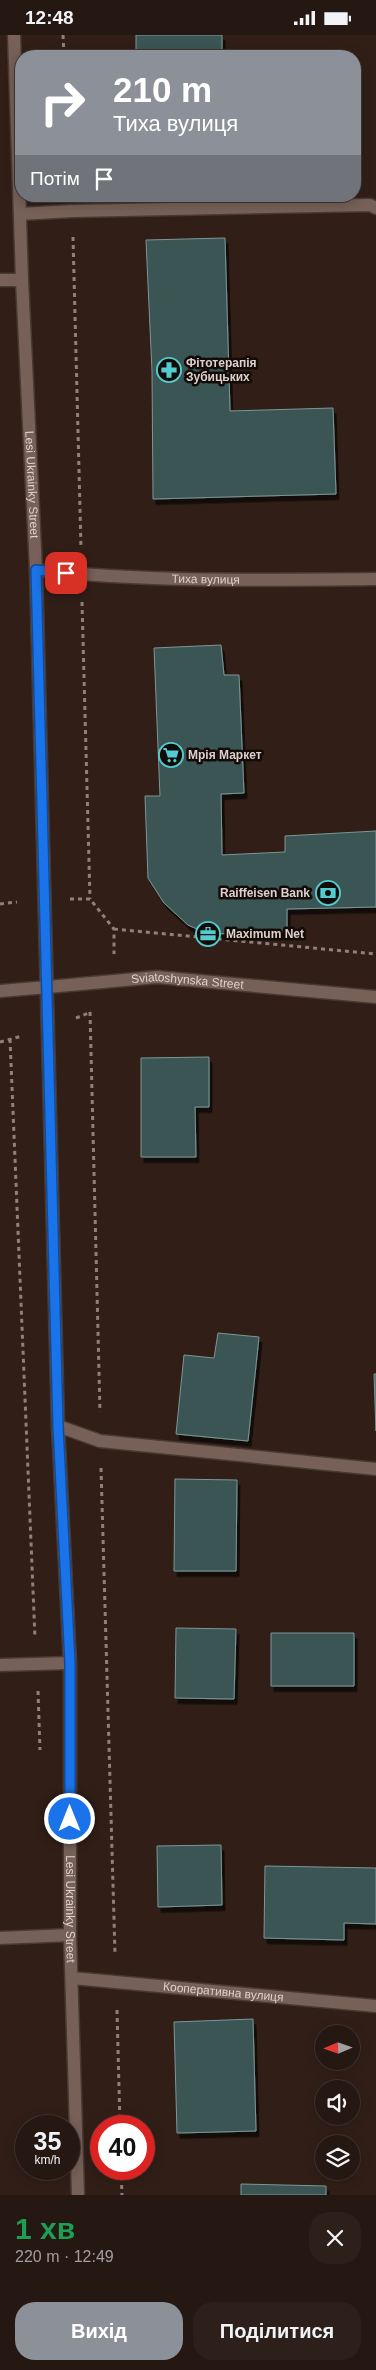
<!DOCTYPE html>
<html lang="uk">
<head>
<meta charset="utf-8">
<style>
  :root { --surface:#251711; --page:#2d201a; --text:#f1f3f6; --muted:#a39f9f; --line:#423631; --accent:#8c9099 }
  body { margin:0; font-family:Helvetica,sans-serif; background:var(--page); color:var(--text); height:100vh; display:flex; flex-direction:column; font-size:19px; white-space:nowrap }
  * { box-sizing:border-box; margin:0 }
  p { font-size:16px; color:var(--muted) }
  .icon { flex:none; width:28px; height:28px; fill:none; stroke:currentColor; stroke-width:2; stroke-linecap:round; stroke-linejoin:round }
  .map { position:relative; height:2160px; overflow:hidden }
  .sheet { display:flex; flex-direction:column; background:var(--surface); flex:1 }
  .sheet>* { flex:none }
  .hud { position:absolute; left:15px; top:15px; width:346px; height:152px; border-radius:20px; box-shadow:0 2px 12px #0003,0 0 0 1px var(--line); background:#8c9099; color:#fff; overflow:hidden }
  .needle { width:32px; rotate:268deg }
  .buttons { position:absolute; left:315px; top:1990px; display:grid; gap:10px }
  .buttons a { display:grid; place-items:center; width:45px; height:45px; border-radius:50%; background:var(--surface); box-shadow:0 2px 12px #0003,0 0 0 1px var(--line); font-size:25px }
  .speed { position:absolute; left:15px; top:2080px; display:flex; gap:10px; font-size:25px; font-weight:700; text-align:center }
  .speed>* { display:grid; place-content:center; width:65px; height:65px; border-radius:50%; background:var(--surface); box-shadow:0 2px 12px #0003,0 0 0 1px var(--line); line-height:1 }
  .speed small { font-size:12px; font-weight:400 }
  .speed .limit { border:8px solid #d22; background:#fff; color:#111 }
  .pin { position:absolute; display:grid; place-items:center; width:42px; height:42px; color:#fff; margin:-21px; border-radius:10px; box-shadow:0 2px 8px #0006 }
  .me { position:absolute; width:55px; margin:-28px; rotate:0deg; stroke-linejoin:round; filter:drop-shadow(0 0 4px #0008) }
  .turn { display:flex; align-items:center; gap:18px; height:105px; padding:0 15px; font-size:22px }
  .turn .icon { width:65px; height:65px; stroke-width:2.5 }
  .turn b { display:block; font-size:35px; line-height:42px }
  .then { display:flex; align-items:center; height:48px; padding:0 15px; background:#0003; gap:10px; font-size:19px }
  .round { display:grid; place-items:center; flex:none; width:52px; height:52px; border-radius:20px; background:var(--page) }
  .head { display:flex; align-items:center; justify-content:space-between; height:85px; padding:0 15px }
  h1 { font-size:30px; font-weight:700; line-height:38px; color:#1e9e55 }
  .primary-button { display:flex; gap:10px; margin-top:auto; padding:10px 15px }
  .primary-button a { flex:1; height:58px; border-radius:20px; background:var(--accent); color:#fff; font-size:20px; font-weight:700; line-height:58px; text-align:center }
  .primary-button a+a { background:var(--page); color:var(--text) }
  .status { display:flex; justify-content:space-between; align-items:center; height:35px; padding:0 25px; background:var(--surface); direction:ltr }
  .status svg { height:14px; fill:currentColor }
  .map>svg:first-child { display:block }
  .building { fill:#3a5455; stroke:#7b9797; filter:url(#shadow) }
  .lines { fill:none; stroke-linecap:round; stroke-linejoin:round }
  .lane-casing { stroke:#483933; stroke-width:15 }
  .street-casing { stroke:#483933; stroke-width:15 }
  .secondary-casing { stroke:#483933; stroke-width:15 }
  .path { stroke:#8f807a; stroke-width:3; stroke-dasharray:4 4; stroke-linecap:butt }
  .lane { stroke:#766057; stroke-width:12 }
  .street { stroke:#766057; stroke-width:12 }
  .secondary { stroke:#766057; stroke-width:12 }
  .route-casing { stroke:#114b97; stroke-width:12 }
  .route { stroke:#1a73e8; stroke-width:9 }
  .labels { text-anchor:middle; dominant-baseline:central; stroke-width:5; stroke-linejoin:round; paint-order:stroke }
  .poi-label { font-size:12px; font-weight:bold; fill:#ded1cc; stroke:#130b08; text-anchor:start }
  .street-label { font-size:12px; fill:#ded1cc; stroke:#130b08 }
</style>
</head>
<body>
<div class="status"><b>12:48</b><svg viewBox="0 0 49 12"><path d="M0 12V9h3v3zM5 12V6h3v6zM10 12V3h3v9zM15 12V0h3v12zM26 1h20v11H26zM47 4h2v5h-2z"/></svg></div>
<div class="map">
<svg width="376" height="2160" viewBox="0 0 376 2160">
  <defs>
    <filter id="shadow"><feDropShadow dx="3" dy="5.5" stdDeviation="0" flood-color="#0009"/></filter>
  </defs>
  <rect width="100%" height="100%" fill="#311f17"/>
  <path class="building" d="M136,0H222V21H136Z
    M140,161H313V162L140,167Z
    M225,203L230,376L333,373L336,459L153,464L152,336L146,205Z
    M221,610L224,640H239L244,758L221,759L222,820L285,817V801L376,796V872L287,874V897L208,899L188,890L164,868L148,843L145,761H160L154,613Z
    M209,1022V1072H195L196,1122H141V1023Z
    M218,1298L259,1302L248,1406L176,1399L184,1320L214,1323Z
    M374,1339H376V1396Z
    M175,1444L237,1445L236,1536H174Z
    M176,1593L236,1594L234,1664L175,1663Z
    M271,1598H354V1651H271Z
    M221,1810L222,1870L158,1872L157,1811Z
    M265,1831L376,1833V1889L344,1888V1905L264,1903Z
    M253,1984L256,2096L177,2098L174,1987Z
    M241,2149L326,2151V2160H241Z"/>
  <g class="lines">
    <defs>
      <path id="lane" d="M0,245H22
        M58,1391L100,1406L376,1434
        M0,1630L70,1628
        M0,1903L70,1900"/>
      <g id="street">
        <path d="M20,179L73,176L370,170L376,173"/>
        <path id="s1" d="M36,535C149,547 263,545 376,544"/>
        <path id="s2" d="M48,952L157,942L376,962"/>
        <path id="s3" d="M72,1943L376,1971"/>
      </g>
      <g id="secondary">
        <path id="s4" d="M14,0L22,245L36,535L58,1391L70,1628V1900L78,2160"/>
        <path d="M0,956L48,952"/>
      </g>
    </defs>
    <use href="#lane" class="lane-casing"/>
    <use href="#street" class="street-casing"/>
    <use href="#secondary" class="secondary-casing"/>
    <path class="path" d="M63,0L64,21
      M73,202L81,513
      M82,567L90,864
      M70,864H90L114,894V919
      M0,869L17,867
      M114,894L376,919
      M90,977L100,1377
      M76,983L91,977
      M10,1004L35,1603
      M0,1007L22,1001
      M101,1433L115,1919
      M38,1656L40,1715
      M117,1975L120,2091
      M121,2134L122,2160"/>
    <use href="#lane" class="lane"/>
    <use href="#street" class="street"/>
    <use href="#secondary" class="secondary"/>
  </g>
  <g class="lines">
    <defs>
      <path id="route" d="M66,538L36,535L58,1391L70,1628V1784"/>
    </defs>
    <use href="#route" class="route-casing"/>
    <use href="#route" class="route"/>
  </g>
  <defs>
    <symbol id="pharmacy-ring" viewBox="-11 -11 22 22"><circle r="9.5" fill="#130b08" stroke="#52cdcf" stroke-width="1.5"/><path d="M-2-6h4v4h4v4h-4v4h-4v-4h-4v-4h4Z" fill="#52cdcf"/></symbol>
    <symbol id="supermarket-ring" viewBox="-11 -11 22 22"><circle r="9.5" fill="#130b08" stroke="#52cdcf" stroke-width="1.5"/><path d="M-6-5.5h2.5l.6 2H6L4.5 2H-2.5L-4.4-4H-6ZM-1.5 3.2a1.3 1.3 0 1 0 .1 0ZM3 3.2a1.3 1.3 0 1 0 .1 0Z" fill="#52cdcf"/></symbol>
    <symbol id="bank-ring" viewBox="-11 -11 22 22"><circle r="9.5" fill="#130b08" stroke="#52cdcf" stroke-width="1.5"/><path d="M-6-4H6V4H-6ZM0-2.3a2.3 2.3 0 1 0 0 4.6a2.3 2.3 0 1 0 0-4.6Z" fill="#52cdcf"/></symbol>
    <symbol id="office-ring" viewBox="-11 -11 22 22"><circle r="9.5" fill="#130b08" stroke="#52cdcf" stroke-width="1.5"/><path d="M-6-3h4V-5.5h4V-3h4V5H-6ZM-1-4.5V-3h2v-1.5ZM-6 0V1H6V0Z" fill="#52cdcf"/></symbol>
  </defs>
  <g fill-rule="evenodd">
    <use href="#pharmacy-ring" x="155" y="321" width="28" height="28"/>
    <use href="#supermarket-ring" x="157" y="706" width="28" height="28"/>
    <use href="#bank-ring" x="314" y="844" width="28" height="28"/>
    <use href="#office-ring" x="194" y="885" width="28" height="28"/>
  </g>
  <g class="labels">
    <g class="poi-label">
      <text x="186" y="328">Фітотерапія<tspan x="186" dy="14">Зубицьких</tspan></text>
      <text x="188" y="720">Мрія Маркет</text>
      <text x="310" y="858" text-anchor="end">Raiffeisen Bank</text>
      <text x="226" y="899">Maximum Net</text>
    </g>
    <g class="street-label">
      <text stroke="none"><textPath href="#s4" startOffset="450">Lesi Ukrainky Street</textPath></text>
      <text stroke="none"><textPath href="#s1" startOffset="170">Тиха вулиця</textPath></text>
      <text stroke="none"><textPath href="#s2" startOffset="140">Sviatoshynska Street</textPath></text>
      <text stroke="none"><textPath href="#s4" startOffset="1875">Lesi Ukrainky Street</textPath></text>
      <text stroke="none"><textPath href="#s3" startOffset="152">Кооперативна вулиця</textPath></text>
    </g>
  </g>
</svg>
<div class="buttons">
<a><svg class="needle" viewBox="-14 -14 28 28"><path d="M0-13l5 13h-10z" fill="#e53935"/><path d="M0 13l5-13h-10z" fill="#a39f9f"/></svg></a>
<a><svg class="icon" aria-label="sound" viewBox="0 0 24 24"><path d="M4 9h4l5-4v14l-5-4H4zM17 9q2 3 0 6"/></svg></a>
<a><svg class="icon" aria-label="layers" viewBox="0 0 24 24"><path d="M12 4l9 5-9 5-9-5zM3 14l9 5 9-5"/></svg></a>
</div>
<div class="speed"><div>35<small>km/h</small></div><div class="limit">40</div></div>
<div class="pin" style="left:66px;top:538px;background:#d93025"><svg class="icon" aria-label="arrive" viewBox="0 0 24 24"><path d="M6 21V4h12l-3 4 3 4H6"/></svg></div>
<svg class="me" style="left:70px;top:1784px" viewBox="-20 -20 40 40"><circle r="17" fill="#1a73e8" stroke="#fff" stroke-width="3"/><path d="M0-11L8 9 0 5-8 9z" fill="#fff"/></svg>
<div class="hud">
<div class="turn"><svg class="icon" aria-label="right" viewBox="0 0 24 24"><path d="M7 20v-9h11M14 6l5 5-5 5"/></svg><div><b>210 m</b>Тиха вулиця</div></div>
<div class="then">Потім<svg class="icon" aria-label="arrive" viewBox="0 0 24 24"><path d="M6 21V4h12l-3 4 3 4H6"/></svg></div>
</div>
</div>
<section class="sheet">
<div class="head"><div><h1>1 хв</h1><p>220 m · 12:49</p></div><a class="round"><svg class="icon" aria-label="close" viewBox="0 0 24 24"><path d="M6 6l12 12M18 6L6 18"/></svg></a></div>
<div class="primary-button"><a>Вихід</a><a>Поділитися</a></div>
</section>
</body>
</html>
